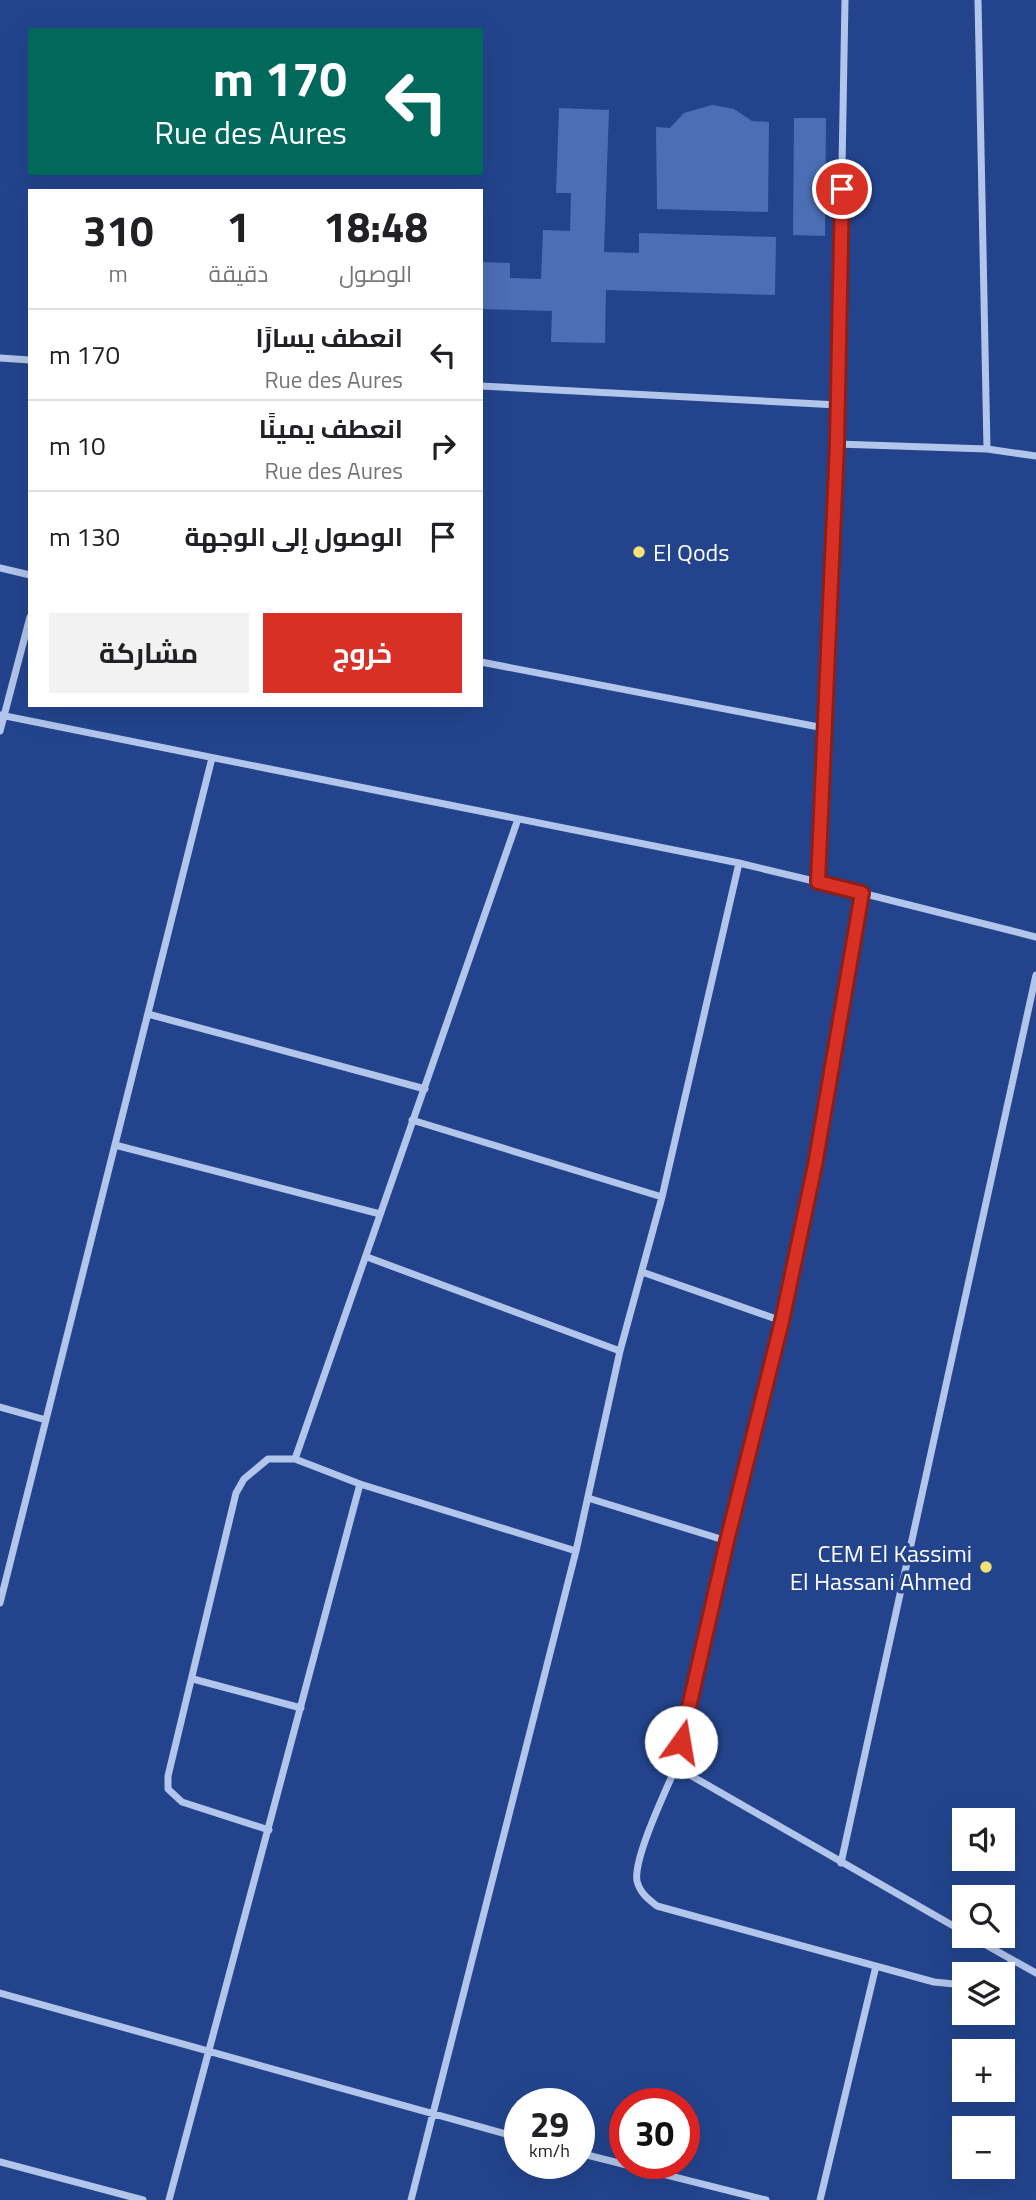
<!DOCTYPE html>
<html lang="ar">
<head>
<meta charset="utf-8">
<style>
  :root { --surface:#fff; --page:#f2f2f2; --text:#202124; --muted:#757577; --line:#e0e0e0; --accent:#d93025 }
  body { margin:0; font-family:"Titillium Web",Cairo,sans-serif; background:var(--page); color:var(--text); direction:rtl; height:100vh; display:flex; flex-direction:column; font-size:26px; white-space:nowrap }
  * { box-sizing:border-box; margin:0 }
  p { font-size:23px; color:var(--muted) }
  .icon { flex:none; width:38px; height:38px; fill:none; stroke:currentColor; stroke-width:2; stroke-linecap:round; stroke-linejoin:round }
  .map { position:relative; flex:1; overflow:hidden; direction:ltr }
  .drawer { position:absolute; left:28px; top:189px; width:455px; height:518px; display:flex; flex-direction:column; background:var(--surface); border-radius:0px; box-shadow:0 7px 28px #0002; direction:rtl }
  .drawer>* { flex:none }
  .banner { position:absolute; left:28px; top:28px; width:455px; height:147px; border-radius:0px; box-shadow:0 7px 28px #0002; direction:rtl; background:#00695c; color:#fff; overflow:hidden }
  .tools { position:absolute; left:952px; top:1808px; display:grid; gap:14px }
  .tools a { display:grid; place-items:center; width:63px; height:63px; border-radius:0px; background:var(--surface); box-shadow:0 7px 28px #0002; font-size:35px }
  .speed { position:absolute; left:504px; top:2088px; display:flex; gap:14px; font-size:35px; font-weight:700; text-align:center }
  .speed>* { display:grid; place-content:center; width:91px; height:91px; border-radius:50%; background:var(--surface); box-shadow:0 7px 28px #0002; line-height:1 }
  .speed small { font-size:18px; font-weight:400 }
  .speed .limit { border:10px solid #d22; background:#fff; color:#111 }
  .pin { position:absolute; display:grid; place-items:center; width:60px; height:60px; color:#fff; margin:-30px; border:4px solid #fff; border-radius:50%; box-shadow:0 2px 7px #0007 }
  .me { position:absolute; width:77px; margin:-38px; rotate:13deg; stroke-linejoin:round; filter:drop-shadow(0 0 5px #0008) }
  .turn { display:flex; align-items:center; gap:24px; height:147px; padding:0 21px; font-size:32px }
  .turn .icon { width:91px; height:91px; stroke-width:2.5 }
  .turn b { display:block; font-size:49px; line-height:60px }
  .eta { display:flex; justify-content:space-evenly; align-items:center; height:119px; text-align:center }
  .eta b { font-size:42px; font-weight:700; line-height:49px }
  .button { display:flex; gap:14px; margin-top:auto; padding:14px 21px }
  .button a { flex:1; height:80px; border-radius:0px; background:var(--accent); color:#fff; font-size:28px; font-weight:700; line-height:80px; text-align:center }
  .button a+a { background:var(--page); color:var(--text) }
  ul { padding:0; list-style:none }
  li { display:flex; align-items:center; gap:21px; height:91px; padding:0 21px; border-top:2px solid var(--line) }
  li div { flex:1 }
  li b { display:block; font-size:26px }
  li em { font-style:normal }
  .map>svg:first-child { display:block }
  .building { fill:#4b6eb4 }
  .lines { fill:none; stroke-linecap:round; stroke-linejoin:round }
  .street { stroke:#b2c5eb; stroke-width:7 }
  .route-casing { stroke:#8d1f18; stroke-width:18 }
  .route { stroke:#d93025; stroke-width:12 }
  .poi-dot { fill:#f6e175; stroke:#23448d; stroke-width:2.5 }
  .labels { text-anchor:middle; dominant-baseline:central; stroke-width:7; stroke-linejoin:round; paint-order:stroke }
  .poi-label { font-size:24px; fill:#fff; stroke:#23448d; text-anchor:start }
</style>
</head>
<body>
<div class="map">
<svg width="1036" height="2200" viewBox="0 0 1036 2200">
  <rect width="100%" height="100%" fill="#23448d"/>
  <path class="building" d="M712,105L734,109L752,121L769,122L768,212L657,209L656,127L670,128L684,113Z
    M559,108L609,110L604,252L639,253V233L776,237L775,295L606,290L605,343L551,342L552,311L481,309V262L510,263V278L541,279L543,230L570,231L571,193H556Z
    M794,118H826L825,236L793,235Z"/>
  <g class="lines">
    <path class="street" d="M845,0L837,444L818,882L1036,937
      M978,0L987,449
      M0,358L30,360
      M481,386L838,405
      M837,444L987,449L1036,456
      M0,568L30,575
      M481,662L824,728
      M0,715L739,863L818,882
      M0,731L30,617
      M862,893L815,1165L782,1321L727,1541L676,1767L964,1932
      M148,1014L425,1089
      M412,1120L662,1197
      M115,1145L380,1214
      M367,1257L620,1351
      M642,1272L782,1321
      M0,1407L46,1420
      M295,1459L518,819
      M588,1498L727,1541
      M0,1603L212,758
      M193,1679L301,1708
      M676,1767C666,1790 633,1859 637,1881C640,1893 648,1899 657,1906L934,1982L964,1985
      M269,1830L182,1802L168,1789V1776L236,1493L244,1479L268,1459H295L360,1484L576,1551
      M841,1863L1036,975
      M970,1936L1036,1973
      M998,1974L1014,1961
      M0,1993L520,2138
      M579,2153L766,2200
      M0,2162L143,2200
      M169,2200L360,1484
      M411,2200L576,1551L620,1351L662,1197L739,863
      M820,2200L876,1966"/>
  </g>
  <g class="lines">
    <defs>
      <path id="route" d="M681,1742L727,1541L782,1321L815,1165L862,893L818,882L837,444L842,189"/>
    </defs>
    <use href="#route" class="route-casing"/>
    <use href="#route" class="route"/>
  </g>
  <g class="poi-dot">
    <circle cx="639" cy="552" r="7"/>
    <circle cx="986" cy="1567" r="7"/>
  </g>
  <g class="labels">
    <g class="poi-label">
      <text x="653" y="552">El Qods</text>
      <text x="972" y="1553" text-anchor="end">CEM El Kassimi<tspan x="972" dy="28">El Hassani Ahmed</tspan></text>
    </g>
  </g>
</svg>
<div class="tools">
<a><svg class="icon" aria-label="sound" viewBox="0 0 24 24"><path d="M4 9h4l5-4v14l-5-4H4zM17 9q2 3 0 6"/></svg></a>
<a><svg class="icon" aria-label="search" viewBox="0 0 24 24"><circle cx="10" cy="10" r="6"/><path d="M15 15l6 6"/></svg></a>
<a><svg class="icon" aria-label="layers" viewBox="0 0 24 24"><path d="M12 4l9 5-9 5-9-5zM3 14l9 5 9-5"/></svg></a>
<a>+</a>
<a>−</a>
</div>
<div class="speed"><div>29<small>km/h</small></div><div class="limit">30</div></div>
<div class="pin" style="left:842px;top:189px;background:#d93025"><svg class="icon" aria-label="arrive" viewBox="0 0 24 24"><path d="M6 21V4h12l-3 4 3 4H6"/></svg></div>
<svg class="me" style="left:681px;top:1742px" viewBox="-20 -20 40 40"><circle r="19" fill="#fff"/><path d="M0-13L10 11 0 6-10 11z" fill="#d93025"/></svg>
<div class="banner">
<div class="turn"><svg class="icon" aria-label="left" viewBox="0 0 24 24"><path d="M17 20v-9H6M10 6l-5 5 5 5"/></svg><div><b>170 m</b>Rue des Aures</div></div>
</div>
<section class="drawer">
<div class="eta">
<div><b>18:48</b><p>الوصول</p></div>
<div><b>1</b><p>دقيقة</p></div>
<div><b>310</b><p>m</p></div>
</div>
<ul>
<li><svg class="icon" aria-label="left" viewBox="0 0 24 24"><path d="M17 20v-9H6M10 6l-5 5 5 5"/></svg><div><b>انعطف يسارًا</b><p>Rue des Aures</p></div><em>170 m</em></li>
<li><svg class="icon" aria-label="right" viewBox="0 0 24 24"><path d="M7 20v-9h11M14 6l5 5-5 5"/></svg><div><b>انعطف يمينًا</b><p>Rue des Aures</p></div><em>10 m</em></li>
<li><svg class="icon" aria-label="arrive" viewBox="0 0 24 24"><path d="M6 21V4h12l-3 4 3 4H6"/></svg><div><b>الوصول إلى الوجهة</b></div><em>130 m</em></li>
</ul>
<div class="button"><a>خروج</a><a>مشاركة</a></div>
</section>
</div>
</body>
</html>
